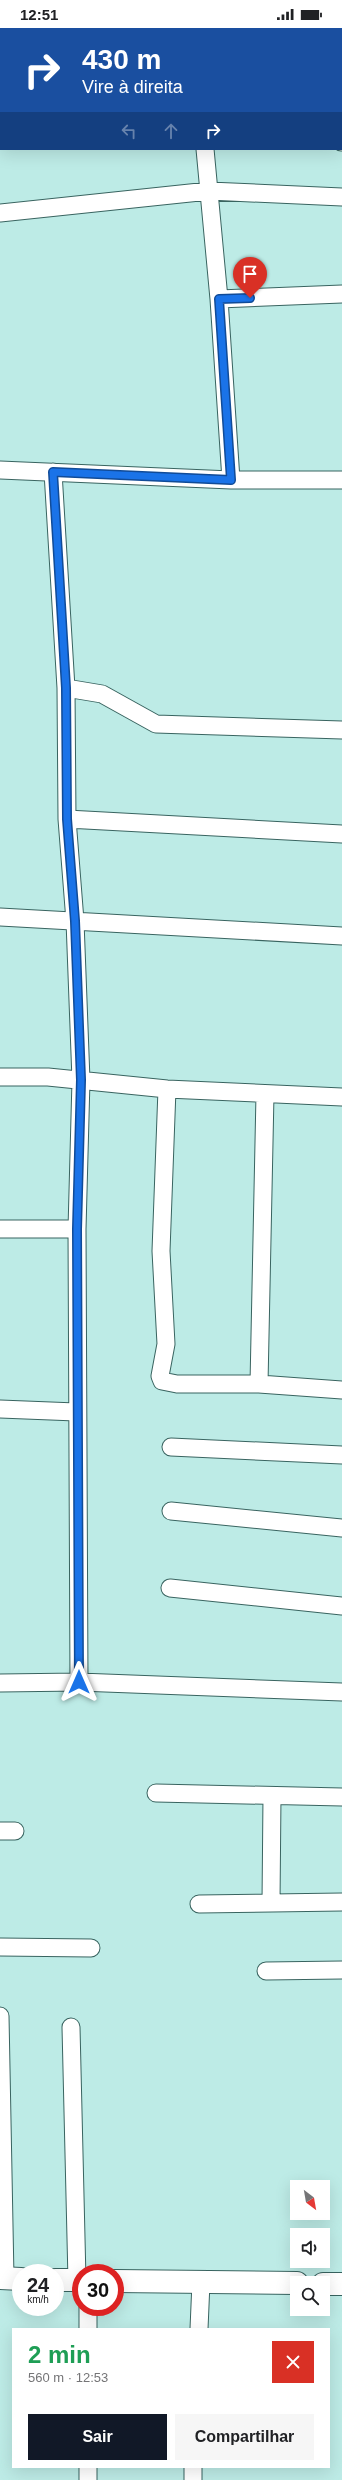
<!DOCTYPE html>
<html lang="pt">
<head>
<meta charset="utf-8">
<style>
  :root { --surface:#fff; --page:#f6f6f6; --text:#202124; --muted:#757577; --accent:#111827 }
  body { margin:0; font-family:Arial,sans-serif; background:var(--page); color:var(--text); height:100vh; display:flex; flex-direction:column; font-size:15px; white-space:nowrap }
  * { box-sizing:border-box; margin:0 }
  p { font-size:13px; color:var(--muted) }
  .icon { flex:none; width:22px; height:22px; fill:none; stroke:currentColor; stroke-width:2; stroke-linecap:round; stroke-linejoin:round }
  .map { position:relative; flex:1; overflow:hidden }
  .details { position:absolute; left:12px; top:2300px; width:318px; height:140px; display:flex; flex-direction:column; background:var(--surface); border-radius:0px; box-shadow:0 4px 16px #0002 }
  .details>* { flex:none }
  .hud { position:absolute; left:0px; top:0px; width:342px; height:122px; box-shadow:0 4px 16px #0002; background:#1a4fa0; color:#fff; overflow:hidden }
  .needle { width:26px; rotate:149deg }
  .fabs { position:absolute; left:290px; top:2152px; display:grid; gap:8px }
  .fabs a { display:grid; place-items:center; width:40px; height:40px; border-radius:0px; background:var(--surface); box-shadow:0 4px 16px #0002; font-size:20px }
  .speed { position:absolute; left:12px; top:2236px; display:flex; gap:8px; font-size:20px; font-weight:700; text-align:center }
  .speed>* { display:grid; place-content:center; width:52px; height:52px; border-radius:50%; background:var(--surface); box-shadow:0 4px 16px #0002; line-height:1 }
  .speed small { font-size:10px; font-weight:400 }
  .speed .limit { border:6px solid #d22; background:#fff; color:#111 }
  .pin { position:absolute; display:grid; place-items:center; width:34px; height:34px; color:#fff; margin:-41px -17px; border-radius:50% 50% 50% 0; rotate:-45deg; box-shadow:0 0 4px #0007 }
  .pin .icon { rotate:45deg }
  .me { position:absolute; width:44px; margin:-22px; rotate:0deg; stroke-linejoin:round; filter:drop-shadow(0 0 3px #0008) }
  .turn { display:flex; align-items:center; gap:14px; height:84px; padding:0 16px; font-size:18px }
  .turn .icon { width:52px; height:52px; stroke-width:2.5 }
  .turn b { display:block; font-size:28px; line-height:34px }
  .lanes { display:flex; align-items:center; height:38px; padding:0 16px; background:#0003; justify-content:center; gap:20px; direction:ltr }
  .lanes .off { opacity:.35 }
  .round { display:grid; place-items:center; flex:none; width:42px; height:42px; border-radius:0px; background:var(--page) }
  .headline { display:flex; align-items:center; justify-content:space-between; height:68px; padding:0 16px }
  h1 { font-size:24px; font-weight:700; line-height:30px; color:#1e9e55 }
  .cta { display:flex; gap:8px; margin-top:auto; padding:8px 16px }
  .cta a { flex:1; height:46px; border-radius:0px; background:var(--accent); color:#fff; font-size:16px; font-weight:700; line-height:46px; text-align:center }
  .cta a+a { background:var(--page); color:var(--text) }
  .status { display:flex; justify-content:space-between; align-items:center; height:28px; padding:0 20px; background:var(--surface); direction:ltr }
  .status svg { height:11px; fill:currentColor }
  .map>svg:first-child { display:block }
  .lines { fill:none; stroke-linecap:round; stroke-linejoin:round }
  .minor-casing { stroke:#396460; stroke-width:19 }
  .tertiary-casing { stroke:#396460; stroke-width:24 }
  .minor { stroke:#fff; stroke-width:17 }
  .tertiary { stroke:#fff; stroke-width:22 }
  .route-casing { stroke:#114b97; stroke-width:10 }
  .route { stroke:#1a73e8; stroke-width:7 }
</style>
</head>
<body>
<div class="status"><b>12:51</b><svg viewBox="0 0 49 12"><path d="M0 12V9h3v3zM5 12V6h3v6zM10 12V3h3v9zM15 12V0h3v12zM26 1h20v11H26zM47 4h2v5h-2z"/></svg></div>
<div class="map">
<svg width="342" height="2452" viewBox="0 0 342 2452">
  <rect width="100%" height="100%" fill="#bdebe6"/>
  <g class="lines">
    <defs>
      <path id="minor" d="M193,0V1
        M341,45H342
        M341,114H342
        M205,121L219,271L231,452
        M0,185L209,163L342,169
        M219,271L342,266
        M0,442L231,452H342
        M53,444L66,660L67,791L75,893L81,1052L77,1201L79,1654
        M66,660L102,666L156,696L342,702
        M67,791L342,806
        M0,889L342,908
        M0,1049H48L167,1061L342,1069
        M167,1061L161,1223L166,1316L160,1348L162,1353L177,1356H259L342,1362
        M0,1201H77
        M259,1356L265,1066
        M0,1381L76,1384
        M171,1419L342,1427
        M171,1483L342,1500
        M170,1560L342,1578
        M0,1655L79,1654L342,1664
        M156,1765L342,1769
        M0,1803H15
        M271,1875L272,1768
        M199,1876L342,1874
        M0,1919L91,1920
        M266,1943L342,1942
        M0,1988L5,2250
        M71,1999L77,2252
        M88,2301V2279
        M199,2301L201,2254
        M88,2439V2452
        M193,2452V2439"/>
      <path id="tertiary" d="M0,2250L21,2251
        M55,2252H81
        M115,2253L297,2255
        M323,2256H342"/>
    </defs>
    <use href="#minor" class="minor-casing"/>
    <use href="#tertiary" class="tertiary-casing"/>
    <use href="#minor" class="minor"/>
    <use href="#tertiary" class="tertiary"/>
  </g>
  <g class="lines">
    <defs>
      <path id="route" d="M79,1654L77,1201L81,1052L75,893L67,791L66,660L53,444L231,452L219,271L250,270"/>
    </defs>
    <use href="#route" class="route-casing"/>
    <use href="#route" class="route"/>
  </g>
</svg>
<div class="fabs">
<a><svg class="needle" viewBox="-14 -14 28 28"><path d="M0-13l5 13h-10z" fill="#e53935"/><path d="M0 13l5-13h-10z" fill="#757577"/></svg></a>
<a><svg class="icon" aria-label="sound" viewBox="0 0 24 24"><path d="M4 9h4l5-4v14l-5-4H4zM17 9q2 3 0 6"/></svg></a>
<a><svg class="icon" aria-label="search" viewBox="0 0 24 24"><circle cx="10" cy="10" r="6"/><path d="M15 15l6 6"/></svg></a>
</div>
<div class="speed"><div>24<small>km/h</small></div><div class="limit">30</div></div>
<div class="pin" style="left:250px;top:270px;background:#d93025"><svg class="icon" aria-label="arrive" viewBox="0 0 24 24"><path d="M6 21V4h12l-3 4 3 4H6"/></svg></div>
<svg class="me" style="left:79px;top:1654px" viewBox="-20 -20 40 40"><path d="M0-17L14 15 0 8-14 15z" fill="#1a73e8" stroke="#fff" stroke-width="4"/></svg>
<div class="hud">
<div class="turn"><svg class="icon" aria-label="right" viewBox="0 0 24 24"><path d="M7 20v-9h11M14 6l5 5-5 5"/></svg><div><b>430 m</b>Vire à direita</div></div>
<div class="lanes"><svg class="icon off" aria-label="left" viewBox="0 0 24 24"><path d="M17 20v-9H6M10 6l-5 5 5 5"/></svg><svg class="icon off" aria-label="ahead" viewBox="0 0 24 24"><path d="M12 20V5M6 11l6-6 6 6"/></svg><svg class="icon" aria-label="right" viewBox="0 0 24 24"><path d="M7 20v-9h11M14 6l5 5-5 5"/></svg></div>
</div>
<section class="details">
<div class="headline"><div><h1>2 min</h1><p>560 m · 12:53</p></div><a class="round" style="background:#d93025;color:#fff"><svg class="icon" aria-label="close" viewBox="0 0 24 24"><path d="M6 6l12 12M18 6L6 18"/></svg></a></div>
<div class="cta"><a>Sair</a><a>Compartilhar</a></div>
</section>
</div>
</body>
</html>
